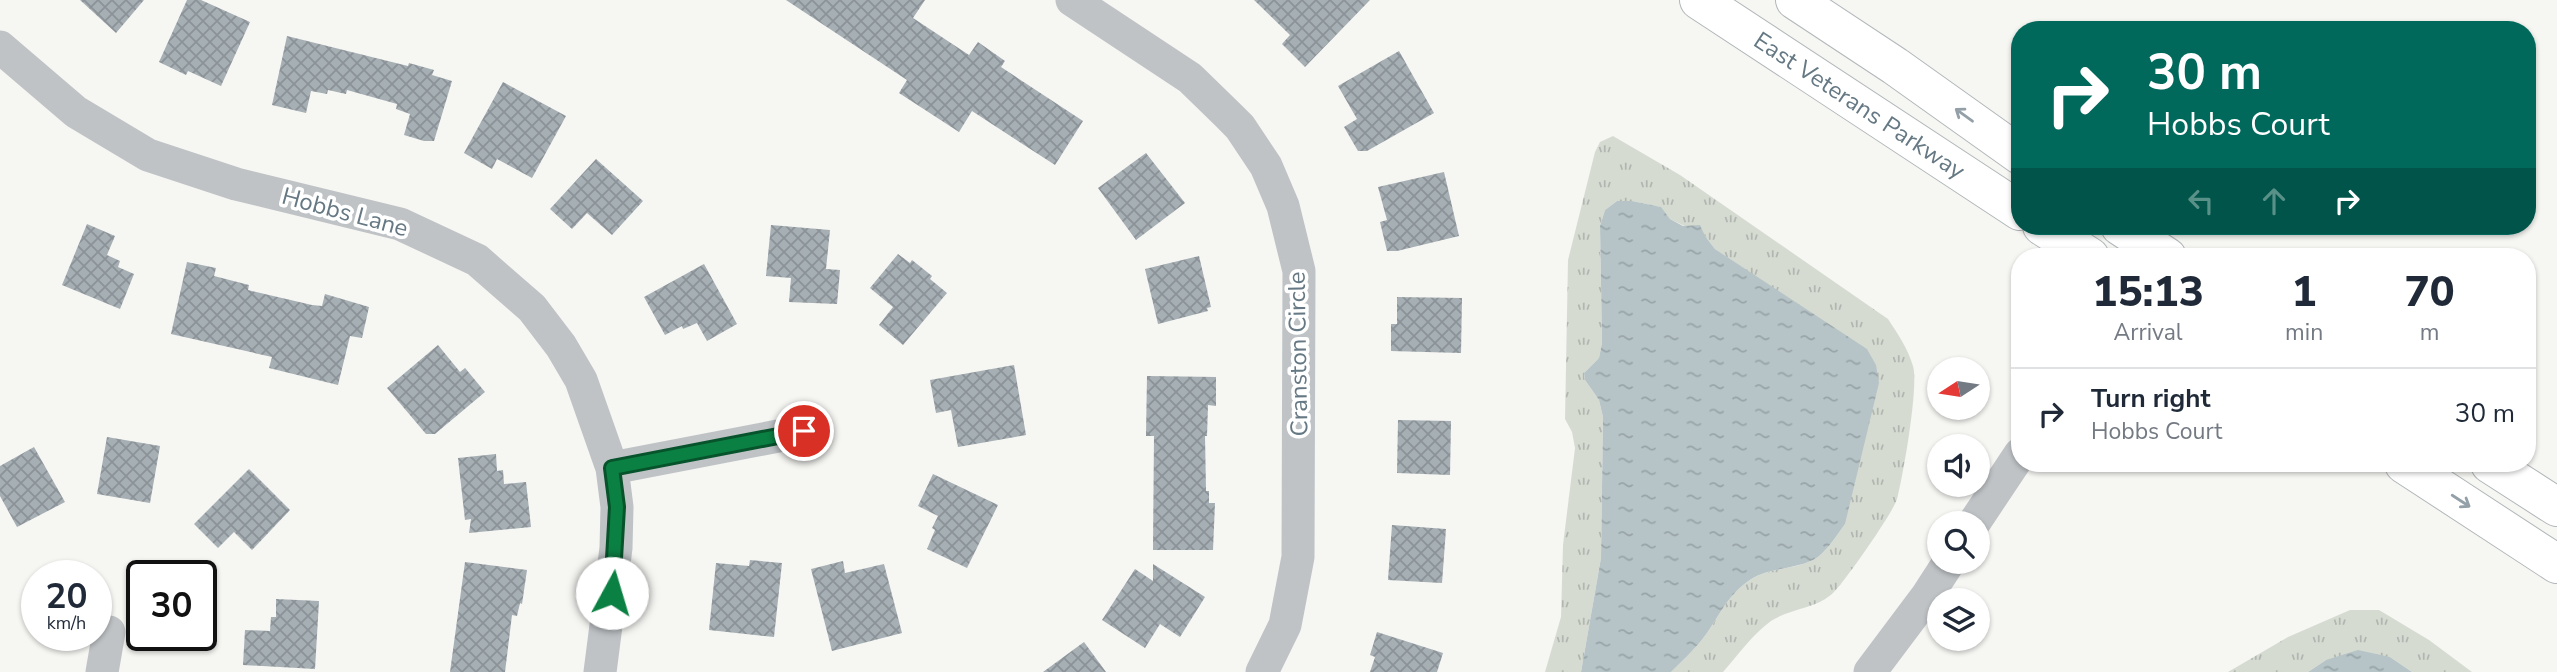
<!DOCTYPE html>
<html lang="en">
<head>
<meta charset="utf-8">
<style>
  :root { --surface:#fff; --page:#f2f2f3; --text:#1f2937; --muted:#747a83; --line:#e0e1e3 }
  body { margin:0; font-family:"Nunito Sans",sans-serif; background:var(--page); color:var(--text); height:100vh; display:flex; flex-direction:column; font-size:26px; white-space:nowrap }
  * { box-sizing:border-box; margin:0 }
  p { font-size:23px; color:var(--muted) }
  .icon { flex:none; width:38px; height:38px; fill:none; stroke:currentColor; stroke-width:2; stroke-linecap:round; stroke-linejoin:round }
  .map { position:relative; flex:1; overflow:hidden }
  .panel { position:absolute; left:2011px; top:248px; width:525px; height:224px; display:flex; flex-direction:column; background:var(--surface); border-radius:28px; box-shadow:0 2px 5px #0004 }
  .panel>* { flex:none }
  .guide { position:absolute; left:2011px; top:21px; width:525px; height:214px; border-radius:28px; box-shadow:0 2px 5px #0004; background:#00695c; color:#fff; overflow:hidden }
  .needle { width:46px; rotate:258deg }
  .tools { position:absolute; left:1927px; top:357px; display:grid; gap:14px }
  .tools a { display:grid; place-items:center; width:63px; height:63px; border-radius:50%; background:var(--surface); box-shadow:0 2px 5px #0004; font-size:35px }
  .speed { position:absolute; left:21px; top:560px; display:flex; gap:14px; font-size:35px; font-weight:700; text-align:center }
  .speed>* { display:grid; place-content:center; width:91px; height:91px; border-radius:50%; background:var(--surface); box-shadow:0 2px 5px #0004; line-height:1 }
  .speed small { font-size:18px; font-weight:400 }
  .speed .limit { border:4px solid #111; border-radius:10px; background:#fff; color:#111 }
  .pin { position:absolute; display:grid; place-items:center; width:60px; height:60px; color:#fff; margin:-30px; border:4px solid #fff; border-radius:50%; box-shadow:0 2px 7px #0007 }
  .me { position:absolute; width:77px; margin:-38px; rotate:6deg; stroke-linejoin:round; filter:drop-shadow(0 0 5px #0008) }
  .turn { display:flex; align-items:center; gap:24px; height:147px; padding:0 21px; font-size:32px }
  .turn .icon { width:91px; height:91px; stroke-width:2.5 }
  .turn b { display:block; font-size:49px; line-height:60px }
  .lanes { display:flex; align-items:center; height:66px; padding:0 21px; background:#0003; justify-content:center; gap:35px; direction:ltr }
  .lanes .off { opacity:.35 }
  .eta { display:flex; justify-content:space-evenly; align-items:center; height:119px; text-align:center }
  .eta b { font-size:42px; font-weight:800; line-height:49px }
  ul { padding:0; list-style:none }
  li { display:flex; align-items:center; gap:21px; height:91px; padding:0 21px; border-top:2px solid var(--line) }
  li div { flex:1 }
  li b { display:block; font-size:26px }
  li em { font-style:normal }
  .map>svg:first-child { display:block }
  .grass { fill:url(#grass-tufts) }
  .water { fill:url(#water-ripples) }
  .building { fill:url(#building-cross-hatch) }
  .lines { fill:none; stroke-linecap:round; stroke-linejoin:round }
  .primary-casing { stroke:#b2b7ba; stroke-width:40 }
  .street { stroke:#bfc3c6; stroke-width:33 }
  .primary { stroke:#fff; stroke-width:38 }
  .oneway { stroke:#93a0a8 }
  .route-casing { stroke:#07532c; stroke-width:18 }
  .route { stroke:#0b8043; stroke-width:12 }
  .labels { text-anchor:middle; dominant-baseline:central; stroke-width:7; stroke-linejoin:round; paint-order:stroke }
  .street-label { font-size:24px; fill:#657883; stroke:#fff }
</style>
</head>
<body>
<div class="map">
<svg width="2557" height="672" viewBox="0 0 2557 672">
  <defs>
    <pattern id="grass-tufts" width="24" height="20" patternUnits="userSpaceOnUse" patternTransform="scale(1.75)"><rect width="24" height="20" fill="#d6dbd2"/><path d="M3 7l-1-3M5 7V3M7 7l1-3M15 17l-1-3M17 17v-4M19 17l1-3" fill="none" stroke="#b1b6b0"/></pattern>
    <pattern id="water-ripples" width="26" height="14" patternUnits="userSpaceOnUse" patternTransform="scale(1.75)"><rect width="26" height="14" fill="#b6c4c7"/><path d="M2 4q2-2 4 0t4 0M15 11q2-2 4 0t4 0" fill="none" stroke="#98a4a7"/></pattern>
    <pattern id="building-cross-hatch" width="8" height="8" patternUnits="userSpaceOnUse" patternTransform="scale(1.75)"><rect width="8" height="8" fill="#a6afb4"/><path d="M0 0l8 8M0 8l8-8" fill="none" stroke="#8b9398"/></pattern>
  </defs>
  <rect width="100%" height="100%" fill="#f6f6f3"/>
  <path class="grass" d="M1613,136L1680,175L1888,319C1898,334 1908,349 1913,366C1919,385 1903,477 1897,499C1893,513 1845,581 1834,592C1817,609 1791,608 1771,621C1753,634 1738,655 1723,672H1671C1681,662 1692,652 1701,641C1718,620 1724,599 1747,582C1768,566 1797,571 1818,557C1829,548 1837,535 1845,524L1765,283L1715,249L1705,236L1670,219L1660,207L1632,201H1617L1605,210L1600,226L1602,343L1599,358L1584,373L1585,380L1599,400L1603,417L1601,558L1581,672H1545L1561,617L1563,545L1575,448L1572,432L1565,419L1568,260L1595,152L1600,142Z
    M2350,610H2379L2429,640L2472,672H2412L2390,657L2326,660L2308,672H2228L2288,637Z"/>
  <path class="water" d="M1617,201H1632L1661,207L1670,219L1683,226L1700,225L1705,236L1715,249L1867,349L1876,365L1879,383L1845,524C1837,535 1829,548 1818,557C1797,571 1767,566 1747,582C1724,599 1718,620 1701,641C1692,652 1681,662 1671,672H1581L1601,558L1603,417L1599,400L1585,380L1584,373L1599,358L1602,343L1600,226L1605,210Z
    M2358,650L2390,657L2412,672H2308L2326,660Z"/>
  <path class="building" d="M80,0H144L116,33Z
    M187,0H201L250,22L221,86L188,71L186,75L159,62Z
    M786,0H925L913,18L969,55L978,42L1005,61L1001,67L1083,121L1055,165L972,111L959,132L899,93L907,80Z
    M1254,0H1370L1305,67L1282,44L1290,35Z
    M287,36L408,66L409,63L434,70L432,75L452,81L434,141H424L404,135L410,114L396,109L397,104L347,90L346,94L328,90L327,94L311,91L306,113L272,105Z
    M1399,51L1434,113L1367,151H1358L1344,127L1357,119L1338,86Z
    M503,82L566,116L532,178L497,159L492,169L464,153Z
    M1146,153L1185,203L1136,240L1098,188Z
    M596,159L643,201L612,235L587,213L572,229L550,209Z
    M1444,172L1459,236L1397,251H1387L1380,222L1387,220L1378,187Z
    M87,224L115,236L107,255L120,261L118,267L134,274L120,309L62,285Z
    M771,225L830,230L826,269L840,270L837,304L789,302L791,278L766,276Z
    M898,254L910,263L912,260L932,276L930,279L947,293L903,345L879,325L893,307L870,288Z
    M1199,256L1211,307L1207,308L1208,311L1158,324L1145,269Z
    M187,262L216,268L214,276L249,285L248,290L312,305L322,306L325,294L369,307L362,338L350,336L338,385L269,368L272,357L171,334Z
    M704,264L737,324L707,341L697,323L683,329L682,326L665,335L644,297Z
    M1397,297L1462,298L1461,353L1391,351V324H1397Z
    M438,345L460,372L465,368L485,392L435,434H426L387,388Z
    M1014,365L1026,435L958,447L951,410L936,413L930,380Z
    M1147,376L1216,377V406L1208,405L1207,436H1205L1206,491H1209V503H1215L1213,550H1153L1154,436H1146Z
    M1398,420L1451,421L1450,475L1397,473Z
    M107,437L160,446L150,503L97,494Z
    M34,447L65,502L17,527L0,496V466Z
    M496,454L497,471L503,470L504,484L526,482L531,527L469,533L471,519L465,520L458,458Z
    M249,469L290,510L252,550L234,532L218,548L194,524Z
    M933,474L998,505L967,568L927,549L935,530L932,528L938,516L918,506Z
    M1392,525L1446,529L1442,583L1388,580Z
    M750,560L782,563L774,637L709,630L716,563L749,566Z
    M843,561L845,573L884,564L902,633L832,651L811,569Z
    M465,562L527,570L522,604L520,603L517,616L512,615L505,672H450Z
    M1153,564L1205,597L1180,637L1160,624L1145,648L1102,620L1135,569L1153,581Z
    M276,599L319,601L315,669L243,665L245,630L270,631L271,617H276Z
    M1377,632L1443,653L1437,672H1370L1375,657L1370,655Z
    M1084,642L1106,672H1043Z"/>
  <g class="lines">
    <defs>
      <g id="primary">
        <path id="s1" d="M1699,0L2020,211"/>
        <path d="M1795,0L1895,66L2020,155"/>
        <path d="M2042,226L2090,257"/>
        <path d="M2120,226L2167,257"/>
        <path d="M2404,464L2557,564"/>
        <path d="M2490,464L2557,507"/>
      </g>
    </defs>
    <use href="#primary" class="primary-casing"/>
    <path class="street" d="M1072,0L1190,78L1227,114L1240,127L1266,166L1283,206L1299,271L1298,557L1285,625L1262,672
      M0,47L76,112L148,155L236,184L400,224L477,260L532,308L561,346L581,380L612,468L617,507L616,548L600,672
      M612,468L804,431
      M1974,523L2020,454
      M102,672L109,632
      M1870,672L1927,596L1949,562"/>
    <use href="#primary" class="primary"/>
  </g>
  <defs><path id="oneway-shaft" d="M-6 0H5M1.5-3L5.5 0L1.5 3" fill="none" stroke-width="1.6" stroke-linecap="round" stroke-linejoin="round" transform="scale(1.75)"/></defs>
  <g class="oneway">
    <use href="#oneway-shaft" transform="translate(1964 115) rotate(-144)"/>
    <use href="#oneway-shaft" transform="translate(2461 501) rotate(33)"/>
  </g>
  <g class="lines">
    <defs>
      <path id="route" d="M612,593L617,507L612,468L804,431"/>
    </defs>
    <use href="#route" class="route-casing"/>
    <use href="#route" class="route"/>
  </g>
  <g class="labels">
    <g class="street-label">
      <text stroke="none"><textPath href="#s1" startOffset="192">East Veterans Parkway</textPath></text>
      <text transform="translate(345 212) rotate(15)">Hobbs Lane</text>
      <text transform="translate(1298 354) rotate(-91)">Cranston Circle</text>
    </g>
  </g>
</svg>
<div class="tools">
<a><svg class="needle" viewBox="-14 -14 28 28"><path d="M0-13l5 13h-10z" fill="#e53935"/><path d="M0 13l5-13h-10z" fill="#747a83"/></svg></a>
<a><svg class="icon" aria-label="sound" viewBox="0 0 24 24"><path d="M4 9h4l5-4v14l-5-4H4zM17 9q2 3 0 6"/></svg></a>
<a><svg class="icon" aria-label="search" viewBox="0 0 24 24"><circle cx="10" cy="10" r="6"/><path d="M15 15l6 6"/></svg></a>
<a><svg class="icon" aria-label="layers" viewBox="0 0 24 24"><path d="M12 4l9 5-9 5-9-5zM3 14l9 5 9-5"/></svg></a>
</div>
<div class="speed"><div>20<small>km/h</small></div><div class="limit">30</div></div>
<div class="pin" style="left:804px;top:431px;background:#d93025"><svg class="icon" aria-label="arrive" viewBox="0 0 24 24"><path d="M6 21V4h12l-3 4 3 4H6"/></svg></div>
<svg class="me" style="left:612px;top:593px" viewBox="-20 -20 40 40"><circle r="19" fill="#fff"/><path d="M0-13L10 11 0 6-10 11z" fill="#0b8043"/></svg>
<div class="guide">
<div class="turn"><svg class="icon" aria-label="right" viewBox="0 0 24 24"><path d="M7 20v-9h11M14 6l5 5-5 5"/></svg><div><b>30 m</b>Hobbs Court</div></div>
<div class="lanes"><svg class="icon off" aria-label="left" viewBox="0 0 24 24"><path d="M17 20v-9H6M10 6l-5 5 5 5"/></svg><svg class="icon off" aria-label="ahead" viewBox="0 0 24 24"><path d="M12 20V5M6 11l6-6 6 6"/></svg><svg class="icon" aria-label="right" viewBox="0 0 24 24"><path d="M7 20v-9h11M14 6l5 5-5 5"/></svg></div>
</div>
<section class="panel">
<div class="eta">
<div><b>15:13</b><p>Arrival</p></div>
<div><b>1</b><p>min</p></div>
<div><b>70</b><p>m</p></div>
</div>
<ul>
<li><svg class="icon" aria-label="right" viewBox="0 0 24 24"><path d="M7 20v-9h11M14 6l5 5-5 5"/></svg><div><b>Turn right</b><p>Hobbs Court</p></div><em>30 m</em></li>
</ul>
</section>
</div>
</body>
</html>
